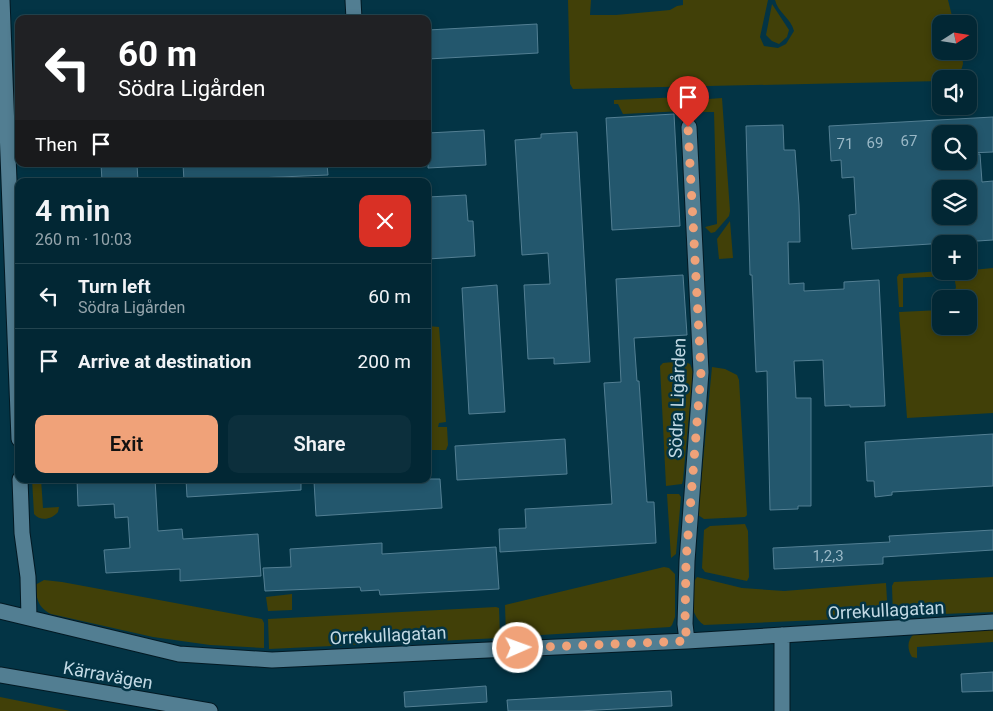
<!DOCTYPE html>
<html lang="en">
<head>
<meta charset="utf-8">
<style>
  :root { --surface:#022734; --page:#0c2f3c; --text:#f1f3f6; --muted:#96a5ac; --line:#23444f; --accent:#f0a279 }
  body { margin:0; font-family:Roboto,sans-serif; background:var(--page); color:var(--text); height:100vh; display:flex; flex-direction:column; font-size:19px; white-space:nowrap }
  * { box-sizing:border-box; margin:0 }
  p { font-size:16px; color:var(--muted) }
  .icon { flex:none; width:28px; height:28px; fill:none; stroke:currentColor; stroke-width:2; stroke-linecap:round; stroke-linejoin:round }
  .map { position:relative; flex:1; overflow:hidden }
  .side { position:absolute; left:15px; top:178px; width:416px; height:305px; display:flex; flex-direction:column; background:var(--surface); border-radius:10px; box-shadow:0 2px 8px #0003,0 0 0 1px var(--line) }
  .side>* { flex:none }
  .guide { position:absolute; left:15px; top:15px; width:416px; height:152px; border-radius:10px; box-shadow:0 2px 8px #0003,0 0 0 1px var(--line); background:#202124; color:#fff; overflow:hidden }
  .needle { width:32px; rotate:78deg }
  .buttons { position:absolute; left:932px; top:15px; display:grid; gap:10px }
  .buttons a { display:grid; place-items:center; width:45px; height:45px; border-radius:10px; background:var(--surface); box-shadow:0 2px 8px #0003,0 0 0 1px var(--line); font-size:25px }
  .pin { position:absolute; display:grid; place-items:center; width:42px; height:42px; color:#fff; margin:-51px -21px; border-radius:50% 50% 50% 0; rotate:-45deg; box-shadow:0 0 5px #0007 }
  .pin .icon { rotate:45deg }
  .me { position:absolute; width:55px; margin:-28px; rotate:88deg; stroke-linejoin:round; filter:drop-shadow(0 0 4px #0008) }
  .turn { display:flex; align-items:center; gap:18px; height:105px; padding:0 20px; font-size:22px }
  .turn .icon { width:65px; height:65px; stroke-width:2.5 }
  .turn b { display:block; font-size:35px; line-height:42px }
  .then { display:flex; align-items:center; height:48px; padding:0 20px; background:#0003; gap:10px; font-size:19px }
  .round { display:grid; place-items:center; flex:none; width:52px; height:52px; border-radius:10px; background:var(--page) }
  .summary { display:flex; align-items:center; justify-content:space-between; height:85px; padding:0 20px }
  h1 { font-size:30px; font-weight:600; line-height:38px }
  .cta { display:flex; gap:10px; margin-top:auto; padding:10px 20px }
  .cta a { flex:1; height:58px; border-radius:10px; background:var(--accent); color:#111; font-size:20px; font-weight:600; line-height:58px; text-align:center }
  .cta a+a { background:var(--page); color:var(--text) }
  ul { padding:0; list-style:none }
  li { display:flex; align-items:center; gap:15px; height:65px; padding:0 20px; border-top:1px solid var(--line) }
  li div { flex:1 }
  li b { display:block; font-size:19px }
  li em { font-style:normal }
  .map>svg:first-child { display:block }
  .green { fill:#414008 }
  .building { fill:#23576d; stroke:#537f93; fill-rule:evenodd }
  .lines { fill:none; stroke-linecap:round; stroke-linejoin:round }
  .minor-casing { stroke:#031923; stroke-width:17 }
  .minor { stroke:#527e92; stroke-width:15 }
  .route { stroke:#f0a279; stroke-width:9; stroke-dasharray:0 16.2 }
  .labels { text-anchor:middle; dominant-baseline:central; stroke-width:5; stroke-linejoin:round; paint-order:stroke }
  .number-label { font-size:15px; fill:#9ab8c6 }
  .street-label { font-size:18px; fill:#c2d9e4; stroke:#033445 }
</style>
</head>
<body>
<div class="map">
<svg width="993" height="711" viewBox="0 0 993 711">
  <rect width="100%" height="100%" fill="#033445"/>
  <path class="green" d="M568,0H591L590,15H616L670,10L677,6L683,5V0H768L760,37L764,46L778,48L786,44L794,31C791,18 778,13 775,0H948L954,24H941V51H962L963,64L959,77L956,79H941V81L573,89L570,84Z
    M772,4L789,30L787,37L779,44L772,41L766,35Z
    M682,97L683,111L623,114L618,104H614V100Z
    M722,98L730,211L729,216L715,232L711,233L705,227L717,224L714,112H696L695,100Z
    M730,221L733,258L719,259L717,239Z
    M993,268V413L907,418L899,312L941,310V326H969V299H952L956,287L954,276L903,278V307H899L897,277L899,274L941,271L972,272V270Z
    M428,326L439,327L446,422L439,423L438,427H447L448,445L446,450H428Z
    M683,361L690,364L693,372L683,480L682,484L666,486L660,366L663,363Z
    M712,367L725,369L737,375L739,380L747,515L745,517L704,519L698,515Z
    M32,479H41L43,508L59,507L58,512C52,519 41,522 34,514Z
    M667,494H679L681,497L676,554L671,558Z
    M745,524L748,531L749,577L747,581L705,572L702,568L704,530L710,526Z
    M664,567L669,568L675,574V617L672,625L670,627L509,637L506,635L505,605Z
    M697,577L742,588L784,591L886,583L888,617L704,625C690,616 687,590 697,577Z
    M993,577V612L893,616L892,586L894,582Z
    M44,580L62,582L262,619L264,623V648L210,645L153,637L51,614C37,607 37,598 35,585Z
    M292,594V610L268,611L266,597Z
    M496,607L499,608L500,638L269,649L268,619Z
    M993,629V642L917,647V658L912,657C907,649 907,640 914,634Z
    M0,697L70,711H0Z"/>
  <path class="building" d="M537,24L538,53L428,59V30Z
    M674,114L680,226L612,230L606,118Z
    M993,117V152L969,153V134H941V161H969V154H980L982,182L993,181V240L852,249L849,215L856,214L854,177L842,178L841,160L831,161L829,126ZM941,189H969V216H941Z
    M783,125L784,150H795L799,205L800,242H788L789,284L804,283V291L844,289V282L879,280L885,406L850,407V405L825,406L823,360L794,361L796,398H811V506H798V509L770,510L767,371L756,372L752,275H750L746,126Z
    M484,130L486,165L428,168V133Z
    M577,132L590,362L554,364V358L528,359L524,285L550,284L548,253L522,255L515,140L541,138V134Z
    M101,164H137L138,181H102Z
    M183,164H327L328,175L184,181Z
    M466,195L468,221H473L475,256L428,259V197Z
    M683,275L687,335L634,338L637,381H639L647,502H654L656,543L500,552L499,529L526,528L525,509L612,504L604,383L621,382L616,279Z
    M497,285L505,412L469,414L462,288Z
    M993,434V486L892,492V495L875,497L874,481H867L865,442Z
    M565,439L567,474L457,480L455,446Z
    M77,479H155L158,531L182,529L183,539L258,534L261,576L180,581V569L106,573L104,550L130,548L128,517L115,518L114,504L78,506Z
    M186,479H301V490L187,497Z
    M354,479H440L442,508L316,516L314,481Z
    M993,530V550L883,557V564L774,569L773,548L890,542L889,536Z
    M382,543V554L496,547L499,589L380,595L379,590L361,591L360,587L265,591L263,568L291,567L290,549Z
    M993,672V691L962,692L961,674Z
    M486,686L487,702L405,707L404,692Z
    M671,691L672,706L579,711H508L507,700Z"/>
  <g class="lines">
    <defs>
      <path id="minor" d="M2,0L19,439
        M353,0L354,19
        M20,479L22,533L28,577L29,618
        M0,611L179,654L272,660L687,641L993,622
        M687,641L685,624L687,561L701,372L689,127
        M0,675L210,711
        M782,711V635"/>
    </defs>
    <use href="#minor" class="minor-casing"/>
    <use href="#minor" class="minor"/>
  </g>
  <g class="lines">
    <path class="route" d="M518,648L687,641L685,624L686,561L701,372L688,127"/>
  </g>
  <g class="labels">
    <g class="number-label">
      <text x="909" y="141">67</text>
      <text x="875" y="143">69</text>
      <text x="845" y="144">71</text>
      <text x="828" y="556">1,2,3</text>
    </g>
    <g class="street-label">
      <text transform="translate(677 398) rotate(-88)">Södra Ligården</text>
      <text transform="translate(886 610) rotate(-3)">Orrekullagatan</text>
      <text transform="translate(388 635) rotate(-3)">Orrekullagatan</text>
      <text transform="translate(108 675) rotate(10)">Kärravägen</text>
    </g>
  </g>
</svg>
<div class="buttons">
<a><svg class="needle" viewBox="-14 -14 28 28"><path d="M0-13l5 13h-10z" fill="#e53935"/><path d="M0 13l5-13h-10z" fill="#96a5ac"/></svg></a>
<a><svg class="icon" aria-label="sound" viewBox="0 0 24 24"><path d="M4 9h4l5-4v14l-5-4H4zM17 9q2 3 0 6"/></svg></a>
<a><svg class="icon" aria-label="search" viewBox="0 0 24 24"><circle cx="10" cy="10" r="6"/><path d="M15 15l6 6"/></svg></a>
<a><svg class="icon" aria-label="layers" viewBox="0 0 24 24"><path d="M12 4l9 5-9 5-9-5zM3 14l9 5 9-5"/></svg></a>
<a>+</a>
<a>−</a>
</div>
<div class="pin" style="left:688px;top:127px;background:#d93025"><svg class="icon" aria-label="arrive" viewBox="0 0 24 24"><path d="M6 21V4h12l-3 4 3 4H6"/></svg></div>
<svg class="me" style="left:518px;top:648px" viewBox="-20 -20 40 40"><circle r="17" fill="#f0a279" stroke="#fff" stroke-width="3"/><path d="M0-11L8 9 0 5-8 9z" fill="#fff"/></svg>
<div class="guide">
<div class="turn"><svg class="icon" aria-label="left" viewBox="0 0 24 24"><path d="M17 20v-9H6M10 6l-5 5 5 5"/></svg><div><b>60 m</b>Södra Ligården</div></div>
<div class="then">Then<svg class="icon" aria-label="arrive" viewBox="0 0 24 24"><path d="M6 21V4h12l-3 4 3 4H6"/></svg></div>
</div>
<section class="side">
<div class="summary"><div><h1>4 min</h1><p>260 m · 10:03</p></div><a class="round" style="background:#d93025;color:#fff"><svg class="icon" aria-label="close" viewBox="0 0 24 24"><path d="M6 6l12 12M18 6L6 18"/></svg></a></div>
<ul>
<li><svg class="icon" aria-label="left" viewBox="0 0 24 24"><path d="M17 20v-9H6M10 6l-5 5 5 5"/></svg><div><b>Turn left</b><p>Södra Ligården</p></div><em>60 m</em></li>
<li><svg class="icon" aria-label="arrive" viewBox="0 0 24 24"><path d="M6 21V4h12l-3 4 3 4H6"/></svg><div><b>Arrive at destination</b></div><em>200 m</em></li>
</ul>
<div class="cta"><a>Exit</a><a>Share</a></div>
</section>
</div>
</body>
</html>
